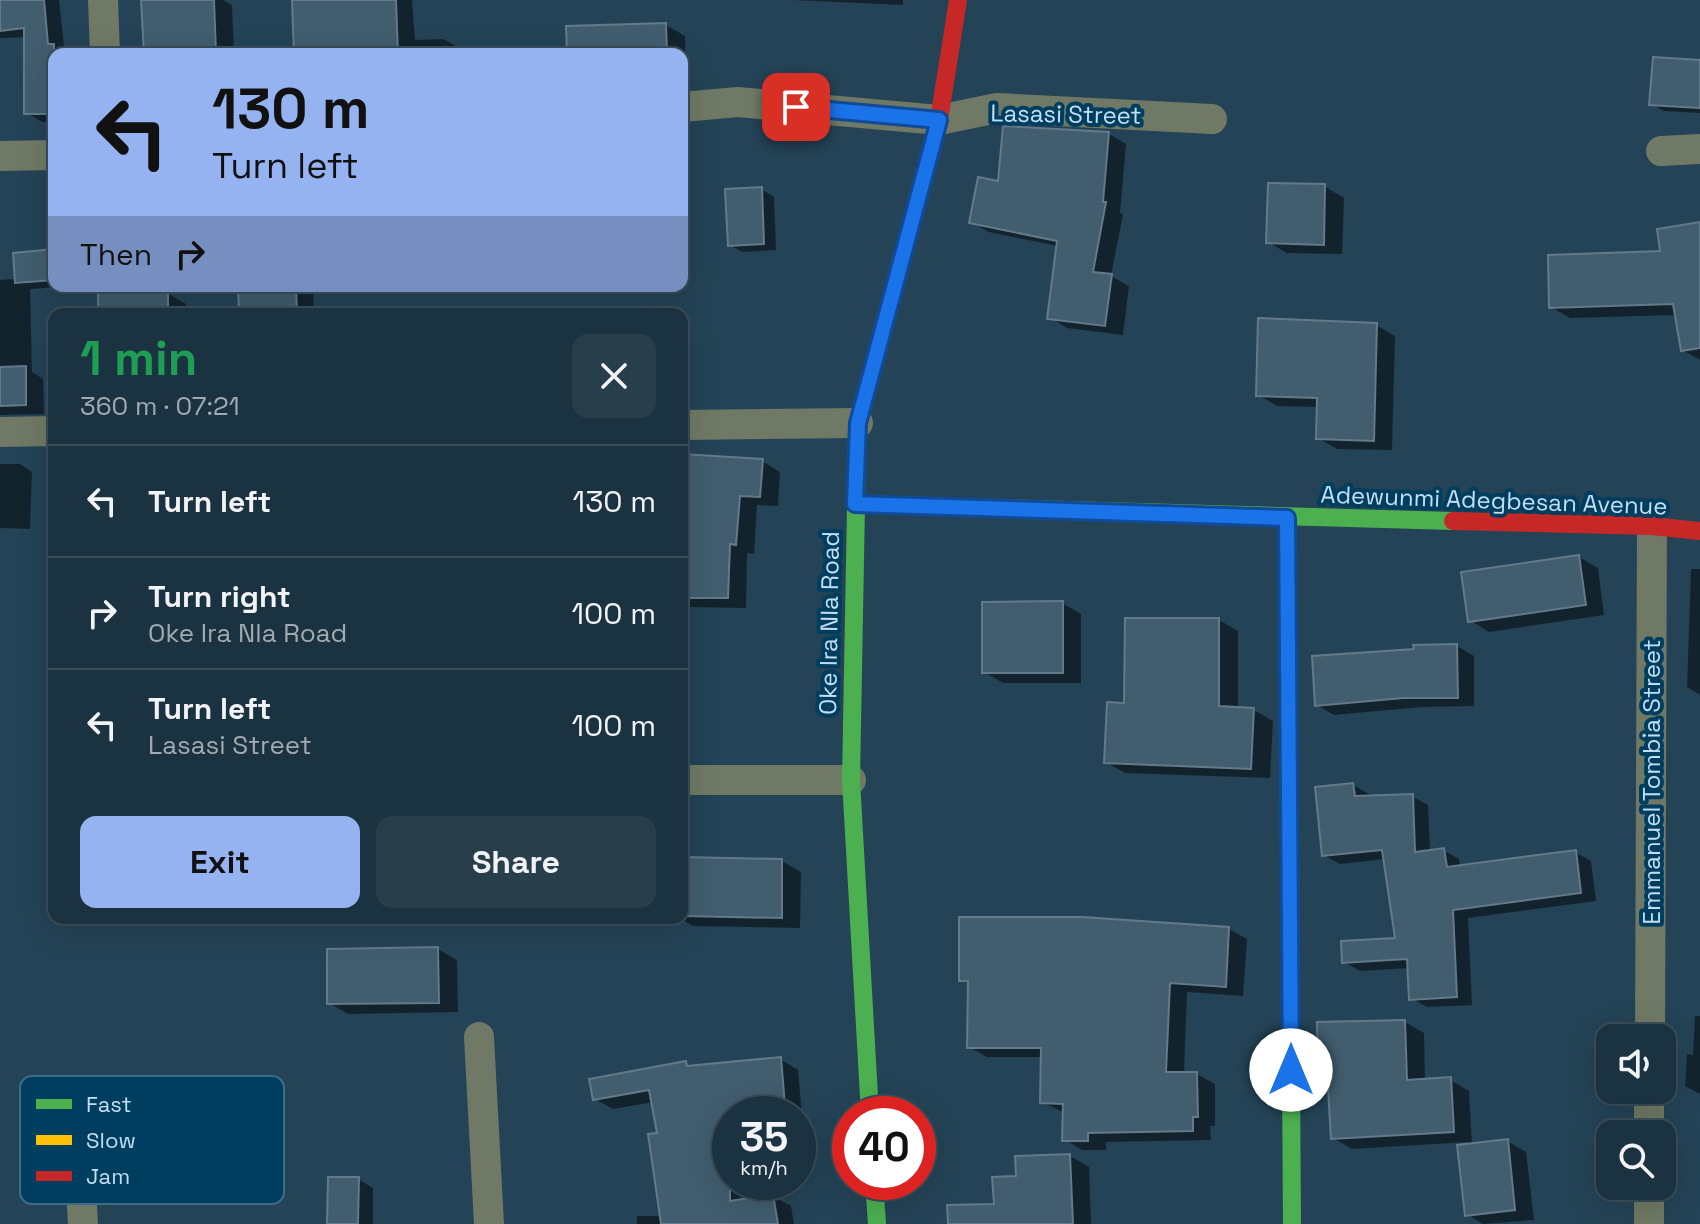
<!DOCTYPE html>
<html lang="en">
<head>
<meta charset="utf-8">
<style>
  :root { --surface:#1b3240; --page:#283e4b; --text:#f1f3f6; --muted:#a0aab1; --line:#394d59; --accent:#95b2f1 }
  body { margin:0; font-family:"Space Grotesk",sans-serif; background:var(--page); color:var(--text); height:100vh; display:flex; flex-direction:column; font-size:30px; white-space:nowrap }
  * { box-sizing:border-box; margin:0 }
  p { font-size:26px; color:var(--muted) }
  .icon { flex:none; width:44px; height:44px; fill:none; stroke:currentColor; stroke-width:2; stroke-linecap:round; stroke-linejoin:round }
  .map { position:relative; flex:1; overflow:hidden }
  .panel { position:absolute; left:48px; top:308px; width:640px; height:616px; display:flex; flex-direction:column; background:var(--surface); border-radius:16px; box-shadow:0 8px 32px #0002,0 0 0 2px var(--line) }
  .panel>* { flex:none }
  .top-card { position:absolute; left:48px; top:48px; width:640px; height:244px; border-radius:16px; box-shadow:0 8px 32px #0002,0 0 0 2px var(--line); background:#95b2f1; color:#111; overflow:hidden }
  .tools { position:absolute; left:1596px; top:1024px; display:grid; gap:16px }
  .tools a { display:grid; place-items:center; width:80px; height:80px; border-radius:16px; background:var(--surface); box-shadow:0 8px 32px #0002,0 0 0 2px var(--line); font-size:40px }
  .speed { position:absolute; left:712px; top:1096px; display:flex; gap:16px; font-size:40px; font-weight:700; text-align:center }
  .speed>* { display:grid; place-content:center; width:104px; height:104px; border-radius:50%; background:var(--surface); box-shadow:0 8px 32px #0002,0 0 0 2px var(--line); line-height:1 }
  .speed small { font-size:20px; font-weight:400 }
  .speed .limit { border:12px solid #d22; background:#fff; color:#111 }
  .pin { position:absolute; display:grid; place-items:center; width:68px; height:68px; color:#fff; margin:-34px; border-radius:16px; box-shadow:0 4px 12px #0006 }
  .me { position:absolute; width:88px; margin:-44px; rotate:0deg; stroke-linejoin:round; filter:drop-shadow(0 0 6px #0008) }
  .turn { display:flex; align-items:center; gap:28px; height:168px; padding:0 32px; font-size:36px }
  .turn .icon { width:104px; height:104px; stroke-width:2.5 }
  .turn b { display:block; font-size:56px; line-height:68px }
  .then { display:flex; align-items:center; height:76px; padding:0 32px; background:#0003; gap:16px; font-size:30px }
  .round { display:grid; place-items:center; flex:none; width:84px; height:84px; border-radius:16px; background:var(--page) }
  .summary { display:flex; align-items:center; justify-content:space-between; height:136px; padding:0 32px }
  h1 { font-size:48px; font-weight:600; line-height:60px; color:#1e9e55 }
  .action { display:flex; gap:16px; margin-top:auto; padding:16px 32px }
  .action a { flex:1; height:92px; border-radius:16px; background:var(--accent); color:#111; font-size:32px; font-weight:600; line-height:92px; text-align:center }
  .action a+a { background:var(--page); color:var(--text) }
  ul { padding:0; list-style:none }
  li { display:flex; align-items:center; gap:24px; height:112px; padding:0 32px; border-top:2px solid var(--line) }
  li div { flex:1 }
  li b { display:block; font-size:30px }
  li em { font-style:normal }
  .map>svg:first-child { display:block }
  .shadow { fill:#0007 }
  .building { fill:#415d6e; stroke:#627a8a; stroke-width:2 }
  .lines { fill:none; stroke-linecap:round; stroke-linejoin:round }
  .street { stroke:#6f7965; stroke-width:30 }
  .fast { stroke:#4caf50; stroke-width:18 }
  .slow { stroke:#ffc107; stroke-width:18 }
  .jam { stroke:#c62828; stroke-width:18 }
  .route-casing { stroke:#114b97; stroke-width:20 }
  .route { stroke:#1a73e8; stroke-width:14 }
  .labels { text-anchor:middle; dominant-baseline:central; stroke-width:8; stroke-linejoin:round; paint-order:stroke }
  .street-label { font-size:24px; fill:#c3def2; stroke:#003e5f }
  .key { fill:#003e5f; stroke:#3a6e8b; stroke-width:2 }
  .key-label { font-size:22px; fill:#c3def2 }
</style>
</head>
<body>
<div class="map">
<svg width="1700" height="1224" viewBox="0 0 1700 1224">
  <rect width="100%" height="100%" fill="#244356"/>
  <path class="shadow" d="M0,0H59L64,46H80L94,54H54V122H42L26,112V37L0,38Z
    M143,0H223L232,5L234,54H146Z
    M292,0H412L415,40L443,39L461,49V54H295Z
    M793,0H903V5Z
    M666,25L685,36L686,82H682V54H569Z
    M1700,62V113L1664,111L1651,104Z
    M1109,134L1126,144L1120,213L1123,214L1111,276L1129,286L1123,335L1067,328L1050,318L1058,246L989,232L971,222L999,183Z
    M1324,186L1344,198L1342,254L1287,253L1268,242Z
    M761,189L774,197L776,250L742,252L730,245Z
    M1700,224V360L1682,350L1677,315L1570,318L1551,307L1662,253Z
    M54,251V286H74L30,289L32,372L43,379L44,414L0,415V280L12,279L17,282Z
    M240,286H313L314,314H241Z
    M167,293L186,304V314H100Z
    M389,310L396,314H359Z
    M1376,325L1395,336L1392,450L1337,449L1318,438L1319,407L1277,406L1258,395Z
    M762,461L780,472L778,506L757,505L754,554L747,553L746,608L685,607L682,605V468Z
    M0,464H20L32,472L30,529L0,528Z
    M1579,557L1598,568L1604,615L1489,632L1470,620Z
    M1691,569H1700V695L1687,687Z
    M1062,603L1081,614V683H1003L984,672Z
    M1219,620L1238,631V709L1254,710L1273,721L1270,778L1125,773L1106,762L1126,705Z
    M1457,646L1474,656V706L1421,707L1334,715L1317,705Z
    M1353,785L1369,794V797L1412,796L1428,805L1430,852L1443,850L1459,859L1460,867L1575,852L1591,861L1596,901L1468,918L1472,1005L1427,1007L1411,998L1409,968L1360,971L1344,962L1397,940L1385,859L1340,864L1324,855Z
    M682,859L782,861L801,872L800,928L693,926L679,918H682Z
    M1229,929L1247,939L1243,996L1187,992L1184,1074H1197L1215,1084V1126H1210L1211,1140L1106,1142V1150H1082L1064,1139L1065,1113L1042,1102L1043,1057H987L969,1047L970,984L961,979Z
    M438,949L457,960L458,1012L348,1014L329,1003Z
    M1695,1016H1700V1094L1685,1086L1687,1054L1693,1055Z
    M1405,1022L1424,1033L1425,1081L1450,1080L1469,1091L1472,1145L1507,1141L1526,1152L1534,1220L1483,1224L1467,1214L1468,1142L1352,1149L1333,1138L1330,1077L1320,1071Z
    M780,1059L798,1070L802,1116L730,1114V1182H772L774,1197L791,1206L794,1224H637V1216H662L659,1134L654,1102L613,1109L595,1099L686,1063L693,1067Z
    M1070,1156L1089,1167L1091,1224H971L996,1206L1018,1178Z
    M358,1179L373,1188V1224H329Z"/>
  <path class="building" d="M0,0H44L48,44H54V114H24V28L0,31Z
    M141,0H214L216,54H144Z
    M292,0H396L398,54H294Z
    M666,23L667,54H567L566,26Z
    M1653,57L1700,60V108L1649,105Z
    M1003,126L1109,132L1103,202H1106L1093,272L1112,274L1105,326L1047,319L1057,241L969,223L978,177L998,181Z
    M1268,183L1325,184L1324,245L1266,243Z
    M762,187L764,244L728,246L725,189Z
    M1700,222V348L1681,351L1673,304L1549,308L1548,255L1660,251L1657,229Z
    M54,249V280L15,283L13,253Z
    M238,286H296L297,314H239Z
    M168,291V314H98V292Z
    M1258,318L1377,323L1374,441L1316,439L1317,398L1256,396Z
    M26,366V405L0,406V367Z
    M682,454L763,459L760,497L740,496L736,545L730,544L728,598H682Z
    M1579,555L1586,605L1468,622L1461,572Z
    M1063,601V673H982V602Z
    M1125,618H1219V706L1254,708L1251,769L1104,763L1107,702L1124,703Z
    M1457,644L1458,698H1403L1315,706L1312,656L1414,649L1413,645Z
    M1353,783L1355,796L1413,794L1415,852L1444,848L1447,867L1576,850L1581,893L1453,910L1457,997L1409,1000L1407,959L1342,963L1341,941L1395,938L1382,850L1322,856L1315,787Z
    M682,857L782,859V918L682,916Z
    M959,917H1082L1229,927L1226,987L1170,983L1166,1072H1197L1198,1117H1193V1131L1088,1133V1141H1062L1063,1104L1040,1103L1041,1048H967L968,981H959Z
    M438,947L439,1003L327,1004V949Z
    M1405,1020L1407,1080L1451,1077L1454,1132L1331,1139L1327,1072H1318L1317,1022Z
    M781,1057L785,1106L730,1111V1201L773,1194L778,1224H661L648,1134L657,1133L649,1090L593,1100L589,1079L686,1061L687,1066Z
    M1508,1139L1515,1210L1465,1216L1457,1145Z
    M1070,1154L1073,1224H948L947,1205L994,1204L992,1177L1016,1176L1015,1156Z
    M328,1177H359L358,1224H327Z"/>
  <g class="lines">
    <path class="street" d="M103,0L105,54
      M682,107L738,102L939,120L997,108L1212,119
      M1661,151L1700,149
      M0,156L54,155
      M682,425L858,423
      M0,432L54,431
      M682,780H851
      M479,1037L489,1224
      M1650,1038L1652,526
      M77,1122L83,1224
      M1649,1134V1090
      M1649,1224V1186"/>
    <path class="fast" d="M857,450L851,780L870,1114
      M855,504L1453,521
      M1289,769L1292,1224
      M874,1182L877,1224"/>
    <path class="slow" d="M857,450L858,423L914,214
      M1287,518L1289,769"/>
    <path class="jam" d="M914,214L939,120L958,0
      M1453,521L1652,526L1700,531"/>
  </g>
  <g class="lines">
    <defs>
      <path id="route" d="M796,107L939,120L858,423L855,504L1287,518L1291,1070"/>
    </defs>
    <use href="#route" class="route-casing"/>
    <use href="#route" class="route"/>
  </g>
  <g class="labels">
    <g class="street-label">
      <text transform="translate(1066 114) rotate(1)">Lasasi Street</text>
      <text transform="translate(1494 500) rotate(2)">Adewunmi Adegbesan Avenue</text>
      <text transform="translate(829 623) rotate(-89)">Oke Ira Nla Road</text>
      <text transform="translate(1651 782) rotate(-90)">Emmanuel Tombia Street</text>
    </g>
  </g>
  <rect x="20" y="1076" width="264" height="128" rx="12" class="key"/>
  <rect x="36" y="1099" width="36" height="10" fill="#4caf50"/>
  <rect x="36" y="1135" width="36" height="10" fill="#ffc107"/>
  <rect x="36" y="1171" width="36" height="10" fill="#c62828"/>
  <g class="key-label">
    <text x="86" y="1112">Fast</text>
    <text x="86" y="1148">Slow</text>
    <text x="86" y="1184">Jam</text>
  </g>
</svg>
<div class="tools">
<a><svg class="icon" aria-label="sound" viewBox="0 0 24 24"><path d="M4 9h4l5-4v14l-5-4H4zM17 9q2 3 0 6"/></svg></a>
<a><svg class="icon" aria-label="search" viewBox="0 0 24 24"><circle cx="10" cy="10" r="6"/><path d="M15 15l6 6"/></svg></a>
</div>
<div class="speed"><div>35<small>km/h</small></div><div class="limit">40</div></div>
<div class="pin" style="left:796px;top:107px;background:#d93025"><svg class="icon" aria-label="arrive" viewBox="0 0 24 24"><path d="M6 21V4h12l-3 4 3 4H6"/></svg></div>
<svg class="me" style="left:1291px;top:1070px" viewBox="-20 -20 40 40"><circle r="19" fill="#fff"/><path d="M0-13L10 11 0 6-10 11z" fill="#1a73e8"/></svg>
<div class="top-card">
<div class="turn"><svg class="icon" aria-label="left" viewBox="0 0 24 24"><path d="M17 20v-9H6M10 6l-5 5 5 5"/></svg><div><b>130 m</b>Turn left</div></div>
<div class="then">Then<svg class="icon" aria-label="right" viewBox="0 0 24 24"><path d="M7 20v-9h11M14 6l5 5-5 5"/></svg></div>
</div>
<section class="panel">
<div class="summary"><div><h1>1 min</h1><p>360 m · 07:21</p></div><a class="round"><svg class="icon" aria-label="close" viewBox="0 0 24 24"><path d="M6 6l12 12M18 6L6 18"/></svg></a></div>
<ul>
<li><svg class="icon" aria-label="left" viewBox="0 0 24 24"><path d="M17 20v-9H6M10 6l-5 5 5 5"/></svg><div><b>Turn left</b></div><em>130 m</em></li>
<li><svg class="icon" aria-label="right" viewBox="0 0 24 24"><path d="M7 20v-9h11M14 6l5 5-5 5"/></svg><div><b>Turn right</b><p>Oke Ira Nla Road</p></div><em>100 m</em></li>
<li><svg class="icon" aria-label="left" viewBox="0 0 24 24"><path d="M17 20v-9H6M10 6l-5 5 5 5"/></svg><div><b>Turn left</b><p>Lasasi Street</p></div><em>100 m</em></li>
</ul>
<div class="action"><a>Exit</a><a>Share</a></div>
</section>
</div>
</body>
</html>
